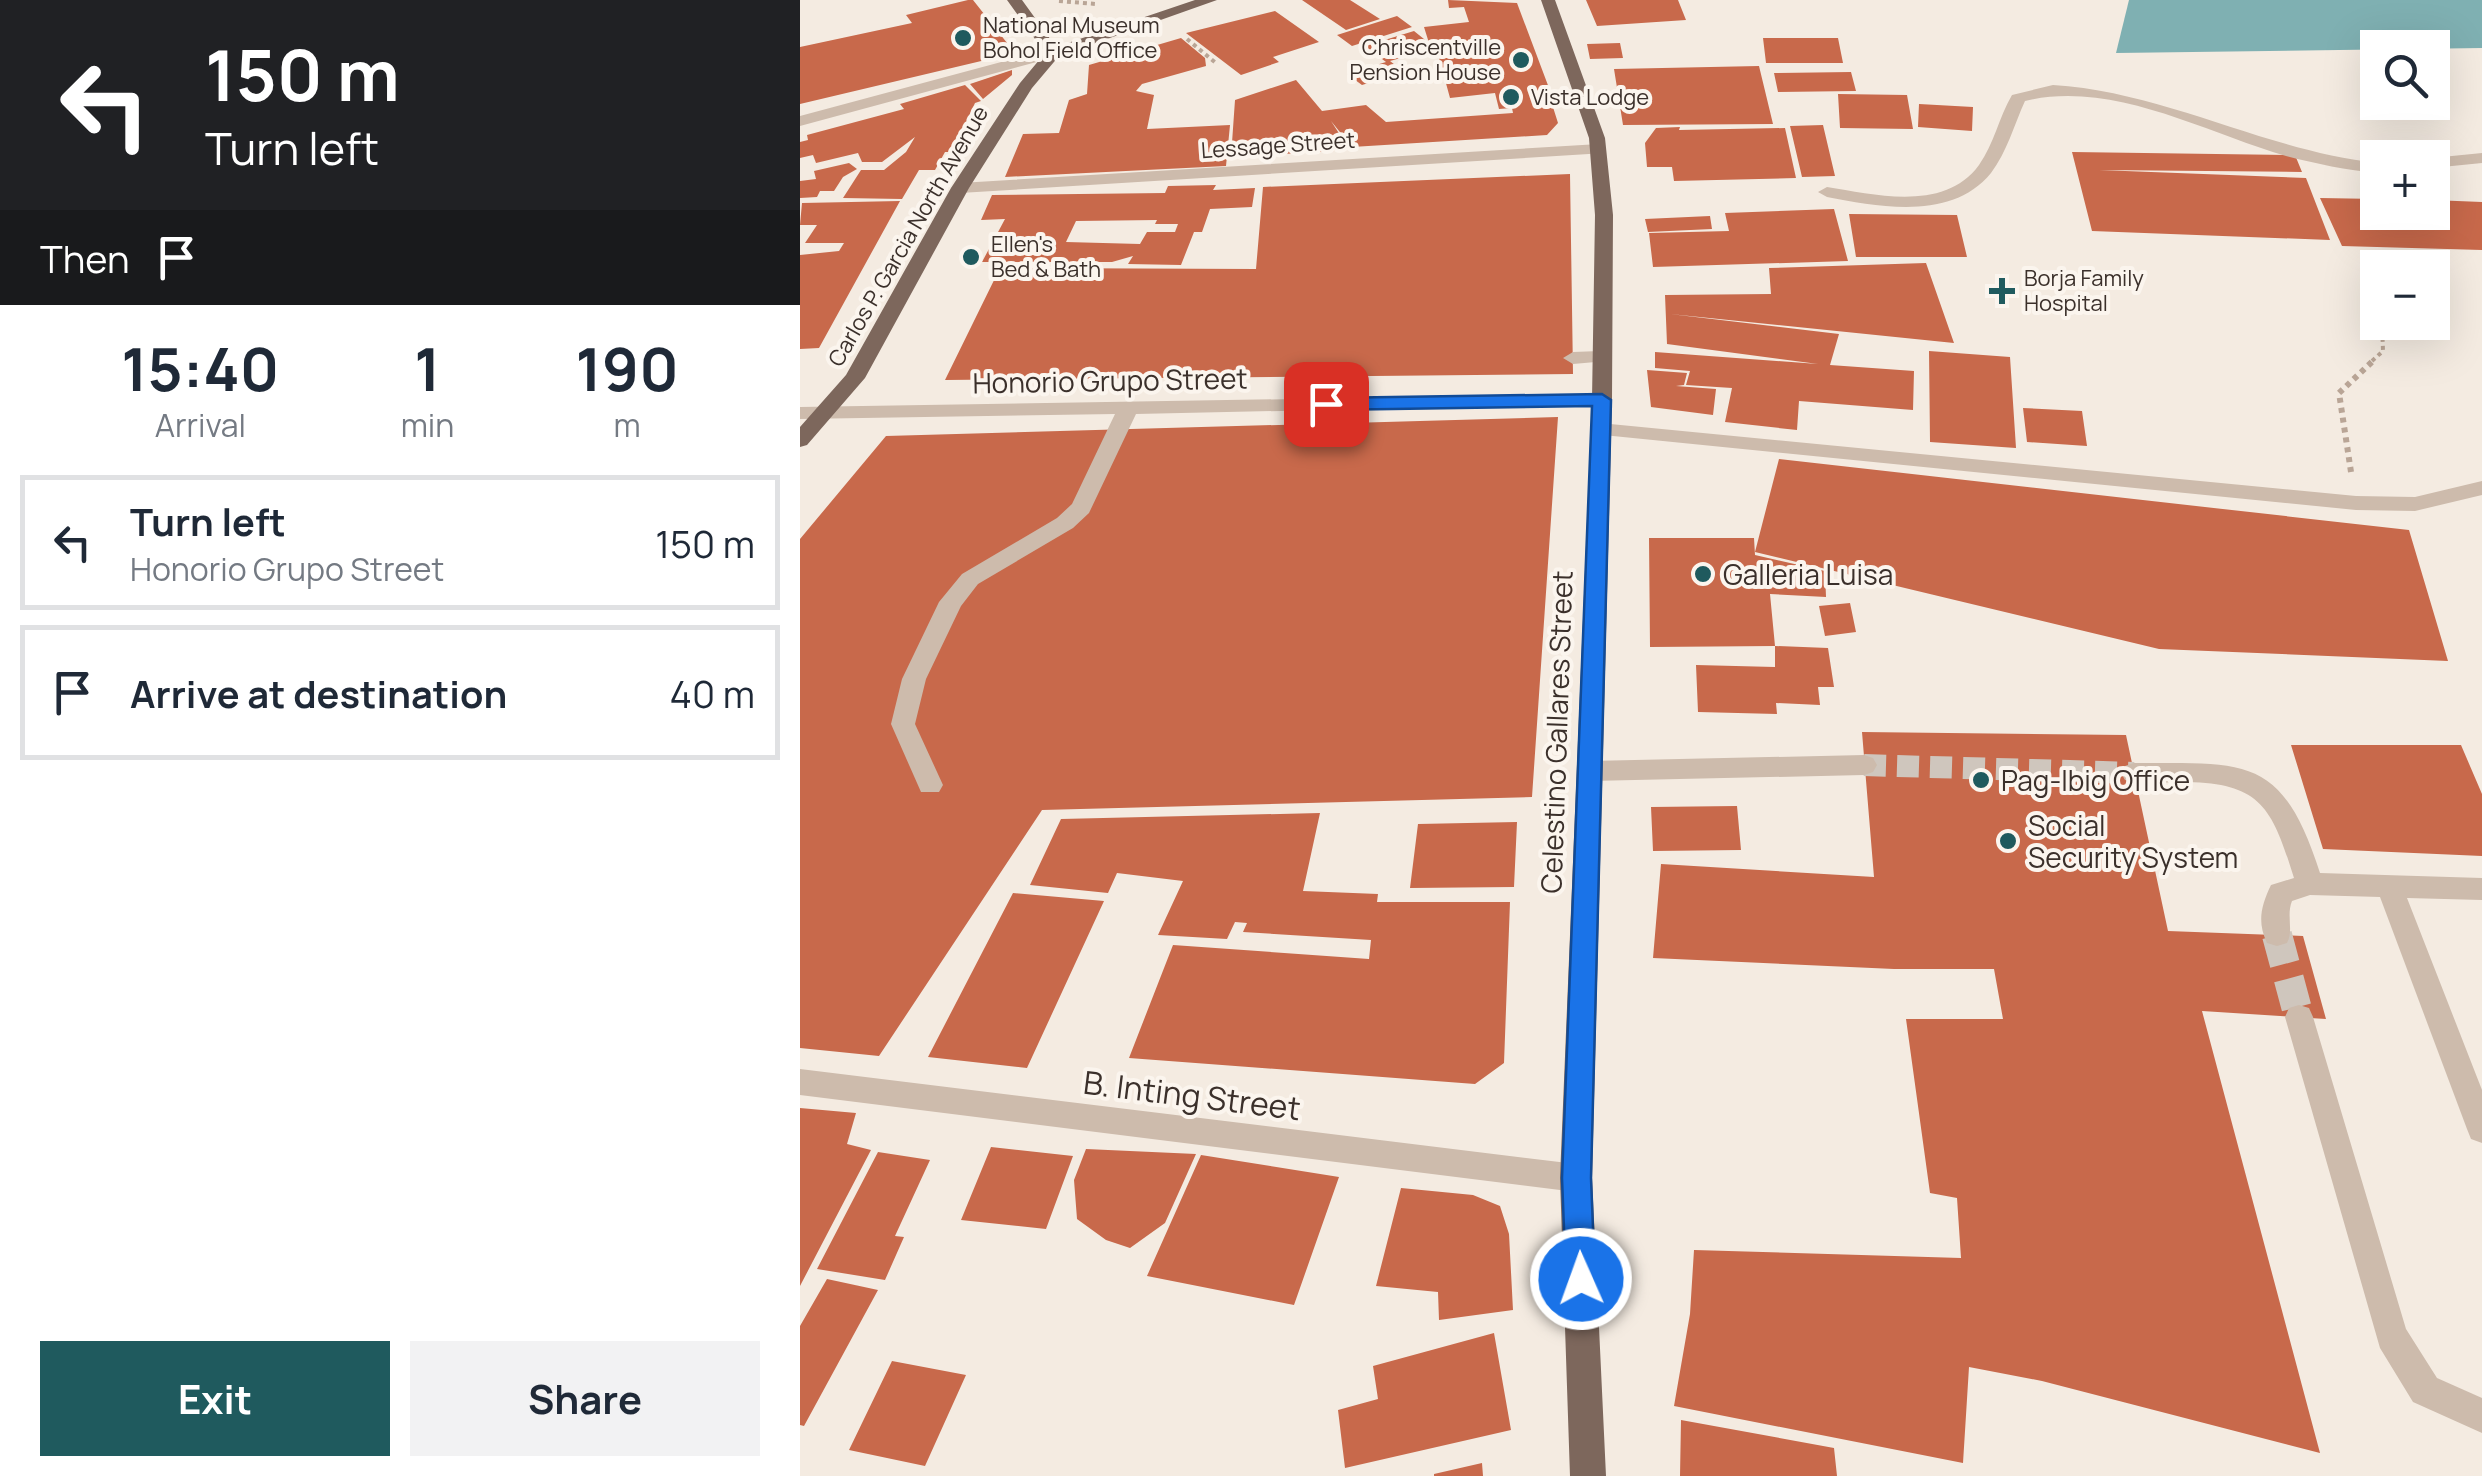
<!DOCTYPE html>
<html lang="en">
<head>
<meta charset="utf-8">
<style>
  :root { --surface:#fff; --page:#f2f2f3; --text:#1f2937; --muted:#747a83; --line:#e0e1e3; --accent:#1f5a5e }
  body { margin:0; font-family:Manrope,sans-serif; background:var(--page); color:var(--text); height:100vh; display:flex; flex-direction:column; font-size:38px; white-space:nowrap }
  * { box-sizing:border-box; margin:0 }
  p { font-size:32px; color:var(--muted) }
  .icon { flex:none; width:55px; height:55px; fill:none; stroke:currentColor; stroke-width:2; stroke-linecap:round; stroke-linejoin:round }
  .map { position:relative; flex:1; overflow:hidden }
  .side { display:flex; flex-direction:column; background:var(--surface); width:800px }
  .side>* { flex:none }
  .top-card { background:#202124; color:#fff; overflow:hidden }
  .tools { position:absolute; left:1560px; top:30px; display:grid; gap:20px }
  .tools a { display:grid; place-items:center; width:90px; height:90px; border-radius:0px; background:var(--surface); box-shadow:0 10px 40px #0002; font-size:50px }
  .pin { position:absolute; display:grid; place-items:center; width:85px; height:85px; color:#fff; margin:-42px; border-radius:20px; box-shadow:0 5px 15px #0006 }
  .me { position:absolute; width:110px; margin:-55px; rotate:358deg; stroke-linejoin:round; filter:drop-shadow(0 0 8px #0008) }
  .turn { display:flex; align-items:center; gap:35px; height:210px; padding:0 40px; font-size:45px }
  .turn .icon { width:130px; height:130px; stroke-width:2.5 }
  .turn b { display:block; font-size:70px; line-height:85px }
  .then { display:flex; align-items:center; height:95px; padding:0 40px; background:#0003; gap:20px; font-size:38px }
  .eta { display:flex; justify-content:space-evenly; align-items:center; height:170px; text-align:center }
  .eta b { font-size:60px; font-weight:700; line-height:70px }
  .button { display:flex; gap:20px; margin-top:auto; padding:20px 40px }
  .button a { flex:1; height:115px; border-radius:0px; background:var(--accent); color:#fff; font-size:40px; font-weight:700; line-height:115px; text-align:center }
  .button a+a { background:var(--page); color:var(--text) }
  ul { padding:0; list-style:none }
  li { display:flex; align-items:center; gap:30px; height:135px; margin:0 20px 15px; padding:0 20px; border:5px solid var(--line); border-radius:0px }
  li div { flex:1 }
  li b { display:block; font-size:38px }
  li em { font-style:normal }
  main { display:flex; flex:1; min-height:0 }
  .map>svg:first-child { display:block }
  .water { fill:#7fb0b2 }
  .building { fill:#c8694b; fill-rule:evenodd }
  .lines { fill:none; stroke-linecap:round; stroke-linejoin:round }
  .minor-tunnel-far1 { stroke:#cfc6bd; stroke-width:22; stroke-dasharray:22 11; stroke-linecap:butt }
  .minor-tunnel { stroke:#cfc6bd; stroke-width:30; stroke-dasharray:30 15; stroke-linecap:butt }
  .path-far1 { stroke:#b9a596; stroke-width:4; stroke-dasharray:4 4; stroke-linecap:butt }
  .path { stroke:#b9a596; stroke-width:6; stroke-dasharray:5 5; stroke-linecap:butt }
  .minor { fill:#cdbbac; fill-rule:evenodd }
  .major { fill:#7d675c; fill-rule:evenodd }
  .route { fill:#1a73e8; stroke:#114b97; stroke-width:2.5 }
  .poi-dot { fill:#1f5a5e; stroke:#fbf5ee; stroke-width:4 }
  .labels { text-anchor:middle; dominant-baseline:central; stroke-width:8; stroke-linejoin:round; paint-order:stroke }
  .far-poi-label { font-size:22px; fill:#3b302b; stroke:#fbf5ee; text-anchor:start }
  .far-street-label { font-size:22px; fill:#3b302b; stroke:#fbf5ee }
  .street-label { font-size:28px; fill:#3b302b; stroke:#fbf5ee }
  .poi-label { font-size:28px; fill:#3b302b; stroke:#fbf5ee; text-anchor:start }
  .near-street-label { font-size:32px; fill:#3b302b; stroke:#fbf5ee }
</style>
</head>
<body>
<main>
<section class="side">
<div class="top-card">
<div class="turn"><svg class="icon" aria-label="left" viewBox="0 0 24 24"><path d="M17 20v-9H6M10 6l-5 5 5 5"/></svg><div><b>150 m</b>Turn left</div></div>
<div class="then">Then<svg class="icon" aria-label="arrive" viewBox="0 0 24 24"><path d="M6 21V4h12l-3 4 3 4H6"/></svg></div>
</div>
<div class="eta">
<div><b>15:40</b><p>Arrival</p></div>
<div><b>1</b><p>min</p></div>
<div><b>190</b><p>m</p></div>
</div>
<ul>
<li><svg class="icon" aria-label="left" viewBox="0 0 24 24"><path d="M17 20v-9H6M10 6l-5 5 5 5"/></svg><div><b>Turn left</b><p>Honorio Grupo Street</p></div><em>150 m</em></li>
<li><svg class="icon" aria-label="arrive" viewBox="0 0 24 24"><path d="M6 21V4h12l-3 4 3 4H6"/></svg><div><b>Arrive at destination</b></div><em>40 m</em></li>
</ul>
<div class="button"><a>Exit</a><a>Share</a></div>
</section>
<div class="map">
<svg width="1682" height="1476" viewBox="0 0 1682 1476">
  <rect width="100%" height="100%" fill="#f4ebe1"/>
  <path class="water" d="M1329,0H1682V48L1316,53Z"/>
  <path class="building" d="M168,0H173L215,53L0,104V47L112,23L106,15Z
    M502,0H550L580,19L546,30Z
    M648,0L717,3L749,88L740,89L745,104H752L758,123L747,135L552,147L531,121L544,141L535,151L431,157L435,100L496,80L522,111L566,105L586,122L713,113L712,108L699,109L695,93L650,98L635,43L630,44L636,48L590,61L604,72L562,85L547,74L586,62L565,46L614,31L629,43L624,27L669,22L664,7L649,8Z
    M786,0H878L886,20L797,26Z
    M475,11L519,42L473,57L479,62L441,75L386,33Z
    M597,16L612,27L552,46L537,35Z
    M381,38L405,58L406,66L342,84L336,91L354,95L347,129L430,125L426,166L205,177L223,134L259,133L269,100L287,94L289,65Z
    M963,38H1038L1043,63H966Z
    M820,43L823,58L790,59L787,44Z
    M959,66L973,124L823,125L814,69Z
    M212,70V75L183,99L170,84Z
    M1051,72L1056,91L978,92L974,73Z
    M165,85L181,101L175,103L152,152H145L135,170H119L102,199L43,198L61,170H84L106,152L115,137L82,162H62L58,153L16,163L13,155L0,158V142L8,140L7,135L104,109L100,104Z
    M1038,94L1107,95L1113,129L1040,128Z
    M1119,104L1173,107L1172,131L1118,127Z
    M1023,125L1035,176L1002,177L990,126Z
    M880,127L879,130L985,128L996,178L874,181L872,167H847L845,143L856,128Z
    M1272,152L1495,155L1502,172L1299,170L1506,178L1530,240L1292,231Z
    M49,163L57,169L43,177L34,191H20L17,197L0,198V181L16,179L14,171Z
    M770,174L773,374L145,380L200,268L456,269L463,187Z
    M416,185L413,190L455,188L452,207L410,209L402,232H394L381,265L328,264L333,256L312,262H182L205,219L181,220L192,195L365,193L368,186ZM357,220L355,224H378L375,232H347L340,244L266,242L276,221Z
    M1520,198L1578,199V212H1632V200L1682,202V250L1542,246Z
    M100,201L19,348L0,349V255L39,251L44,243H5L17,225H0L2,203Z
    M1034,209L1048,261L853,267L849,233L929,231L925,213Z
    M1049,214L1157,215L1167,257H1056Z
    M910,216L912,229L848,232L845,219Z
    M1126,263L1154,343L870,314L1039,334L1030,365L1114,371L1113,410L999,401L997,430L925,422L932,388L886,385L890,371L855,368V352L1018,364L867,344L865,295L971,294L969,268Z
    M1129,351L1210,357L1216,448L1130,442Z
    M847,370L887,373L884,385L876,386L916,389L913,415L851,407Z
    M1223,408L1282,411L1287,446L1227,442Z
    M758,417L732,797L242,810L79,1056L0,1048V539L86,436Z
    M979,459L1609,530L1648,661L1359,649L955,552Z
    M849,538H954L955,555L1025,571L1026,597L970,594L975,646L850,647Z
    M1050,603L1056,632L1025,636L1019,606Z
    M975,646L1028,648L1034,687H1018L1020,705L976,703L977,714L898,712L896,665L975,667Z
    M1062,732L1326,735L1368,931L1503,936L1526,1019L1402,1011L1520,1453L1242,1381L1169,1367L1163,1463L874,1406L890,1314L894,1250L1161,1258L1157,1198L1130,1193L1106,1019H1203L1194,969H1094L853,958L861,864L1074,877Z
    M1491,745H1661L1682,794V856L1523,849Z
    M937,806L941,850L853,851L851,807Z
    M520,813L503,891L578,894L577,902H710L704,1063L675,1084L329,1058L373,945L569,959L571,940L443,932L447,923L435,922L427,939L358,935L383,881L317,873L308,893L230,885L261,819Z
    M717,822L714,887L610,888L618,824Z
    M213,893L304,901L227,1068L128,1057Z
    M0,1108L56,1113L47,1144L71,1150L0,1286Z
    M191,1147L273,1156L246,1229L161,1220Z
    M286,1149L396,1154L365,1223L330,1248L306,1240L277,1219L274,1180Z
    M78,1152L130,1160L95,1236L104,1237L85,1280L17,1269Z
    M401,1155L539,1177L494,1305L347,1276Z
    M601,1188L673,1195L700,1206L709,1234L713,1310L639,1320L638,1292L576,1286Z
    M27,1279L78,1290L4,1426L0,1425V1326Z
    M694,1333L711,1430L545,1468L538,1410L578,1399L573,1366Z
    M92,1361L166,1375L125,1466L49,1450Z
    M881,1420L1034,1448L1037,1476H880Z
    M682,1463L683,1476H634V1474Z"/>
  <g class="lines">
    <path class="minor-tunnel-far1" d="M1064,765L1334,773"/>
    <path class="minor-tunnel" d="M1477,935L1499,1017"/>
    <path class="path-far1" d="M259,1L296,4
      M387,39L417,64
      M1632,297H1640
      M1572,361L1583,351L1582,322"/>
    <path class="path" d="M1551,472L1539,393L1575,359"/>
    <path class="minor" d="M253,48L261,53L259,56L0,126V116Z
      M1253,85C1366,92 1466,151 1578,163V173C1546,170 1517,164 1486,156C1403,132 1313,80 1225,101C1214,125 1207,152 1191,173C1152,221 1080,207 1027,197L1018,192L1027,187C1076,195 1145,212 1179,165C1194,144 1199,117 1212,95Z
      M799,144L805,145V153L160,193L151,188L160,183Z
      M1682,153V163L1632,168V158Z
      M800,351L807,353V361L773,364L763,358L773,352Z
      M802,394L812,400L809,404L336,414L289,513L273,528L178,584L161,606L126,679L115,724L143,785L139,792H121L91,724L102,679L139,602L162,574L257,518L272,504L315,414L0,419V407Z
      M800,423L1556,496L1615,497L1682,481V495L1615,511L1556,510L793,434L790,429Z
      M1064,755L1073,758L1077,765L1073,772L1064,775L790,781L781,778L777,771L781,764L790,761Z
      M1334,763C1447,763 1482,755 1520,873L1682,878V900L1607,898L1682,1090V1143L1671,1139L1667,1129L1580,897L1510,895L1492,901C1486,916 1494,930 1487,943L1477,946L1467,943C1457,922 1461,906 1471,885L1494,878C1472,807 1461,782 1381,782C1362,782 1343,785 1325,780L1321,773L1325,766Z
      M1499,1005L1509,1008L1513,1017L1606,1329L1637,1378L1682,1398V1433L1613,1402L1580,1348L1485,1017L1489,1008Z
      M0,1069L776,1164L787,1168L792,1178L787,1188L776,1192L0,1095Z"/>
    <path class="major" d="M207,0H222L256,47L395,0H417L259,56L232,88L169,188L65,378L7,445L0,447V427L46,375L151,188L220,83L245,53Z
      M741,0H755L805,138L813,215L812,400L792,1178L806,1476H770L760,1178L792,400L795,215L789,138Z"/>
  </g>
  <path class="route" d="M802,394L811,400L791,1178L795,1279L791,1289L781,1293L770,1289L766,1279L762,1178L792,406L526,410L517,404L526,398Z"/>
  <g class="poi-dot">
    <circle cx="163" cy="38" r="10"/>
    <circle cx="721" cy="60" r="10"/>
    <circle cx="711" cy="97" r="10"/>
    <circle cx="171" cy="257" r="10"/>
    <path d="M1197 276h10v10h10v10h-10v10h-10v-10h-10v-10h10z"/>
    <circle cx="903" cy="574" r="10"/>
    <circle cx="1181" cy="780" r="10"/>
    <circle cx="1208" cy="841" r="10"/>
  </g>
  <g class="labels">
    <g class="far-poi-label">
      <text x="183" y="25">National Museum<tspan x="183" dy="25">Bohol Field Office</tspan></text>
      <text x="701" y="47" text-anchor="end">Chriscentville<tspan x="701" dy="25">Pension House</tspan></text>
      <text x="731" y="97">Vista Lodge</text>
      <text x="191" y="244">Ellen's<tspan x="191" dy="25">Bed &amp; Bath</tspan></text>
      <text x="1224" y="278">Borja Family<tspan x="1224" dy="25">Hospital</tspan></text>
    </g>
    <g class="far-street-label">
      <text transform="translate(478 145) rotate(-4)">Lessage Street</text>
      <text transform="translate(108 236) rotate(-60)">Carlos P. Garcia North Avenue</text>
    </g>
    <g class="street-label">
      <text transform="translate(310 380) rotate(-1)">Honorio Grupo Street</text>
      <text transform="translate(756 732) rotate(-88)">Celestino Gallares Street</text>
    </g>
    <g class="poi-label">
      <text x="923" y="574">Galleria Luisa</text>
      <text x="1201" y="780">Pag-Ibig Office</text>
      <text x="1228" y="825">Social<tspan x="1228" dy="32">Security System</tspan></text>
    </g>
    <g class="near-street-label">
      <text transform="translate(392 1095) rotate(7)">B. Inting Street</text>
    </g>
  </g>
</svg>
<div class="tools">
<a><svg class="icon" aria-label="search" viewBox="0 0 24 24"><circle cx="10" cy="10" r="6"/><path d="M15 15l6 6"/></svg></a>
<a>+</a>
<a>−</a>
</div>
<div class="pin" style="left:526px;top:404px;background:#d93025"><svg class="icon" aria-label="arrive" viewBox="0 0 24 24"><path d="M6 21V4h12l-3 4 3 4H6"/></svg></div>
<svg class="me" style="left:781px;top:1279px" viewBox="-20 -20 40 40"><circle r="17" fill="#1a73e8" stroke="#fff" stroke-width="3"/><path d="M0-11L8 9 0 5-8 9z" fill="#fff"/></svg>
</div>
</main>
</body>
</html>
